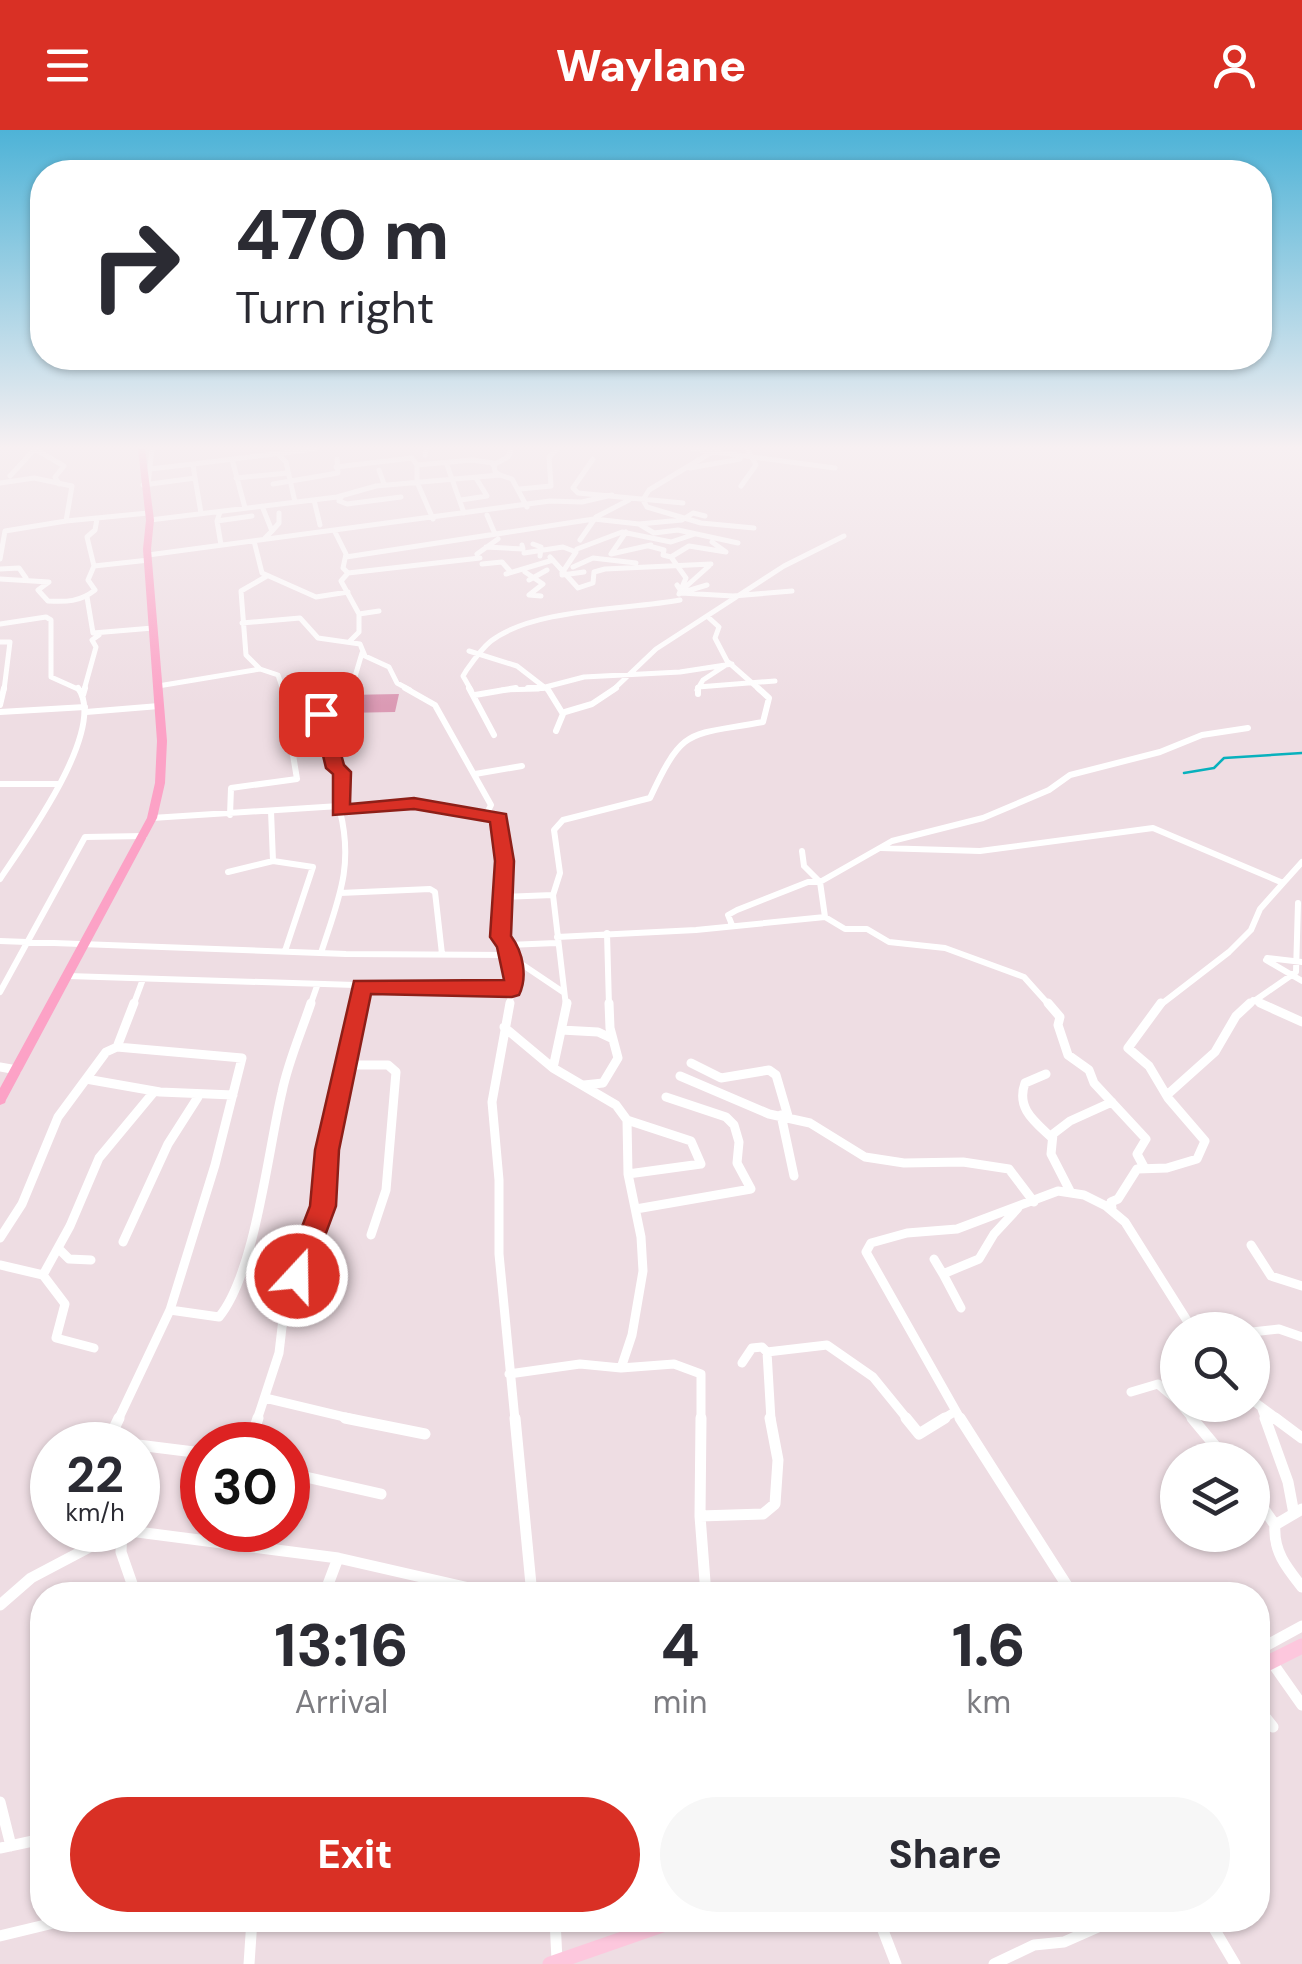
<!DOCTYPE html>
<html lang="en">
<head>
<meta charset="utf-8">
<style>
  :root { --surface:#fff; --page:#f7f7f7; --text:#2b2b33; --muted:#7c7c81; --accent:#d93025 }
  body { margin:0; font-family:"DM Sans",sans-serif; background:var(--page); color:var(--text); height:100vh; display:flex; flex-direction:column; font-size:38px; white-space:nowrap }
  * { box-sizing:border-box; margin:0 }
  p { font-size:32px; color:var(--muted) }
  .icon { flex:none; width:55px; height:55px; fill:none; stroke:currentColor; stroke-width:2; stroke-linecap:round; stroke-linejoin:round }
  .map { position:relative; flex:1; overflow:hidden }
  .sheet { position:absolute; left:30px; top:1452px; width:1240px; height:350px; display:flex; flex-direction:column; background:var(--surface); border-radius:40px; box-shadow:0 2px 8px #0004 }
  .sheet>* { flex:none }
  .banner { position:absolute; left:30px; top:30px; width:1242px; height:210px; border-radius:40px; box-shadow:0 2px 8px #0004; background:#fff; color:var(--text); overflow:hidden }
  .tools { position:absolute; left:1160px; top:1182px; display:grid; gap:20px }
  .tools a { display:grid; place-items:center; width:110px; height:110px; border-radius:50%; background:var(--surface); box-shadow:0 2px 8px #0004; font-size:50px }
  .speed { position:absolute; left:30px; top:1292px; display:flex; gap:20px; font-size:50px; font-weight:700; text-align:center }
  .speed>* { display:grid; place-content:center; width:130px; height:130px; border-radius:50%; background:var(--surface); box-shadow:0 2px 8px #0004; line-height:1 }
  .speed small { font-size:25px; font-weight:400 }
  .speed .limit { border:15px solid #d22; background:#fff; color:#111 }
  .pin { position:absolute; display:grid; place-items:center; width:85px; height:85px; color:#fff; margin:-42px; border-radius:20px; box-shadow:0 5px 15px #0006 }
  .me { position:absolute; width:110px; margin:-55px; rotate:21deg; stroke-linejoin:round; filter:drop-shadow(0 0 8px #0008) }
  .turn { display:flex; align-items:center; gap:35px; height:210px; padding:0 40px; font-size:45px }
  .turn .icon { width:130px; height:130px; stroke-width:2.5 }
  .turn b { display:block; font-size:70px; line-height:85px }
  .eta { display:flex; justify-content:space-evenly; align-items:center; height:170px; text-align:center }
  .eta b { font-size:60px; font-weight:800; line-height:70px }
  .button { display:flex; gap:20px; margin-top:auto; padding:20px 40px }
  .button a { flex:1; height:115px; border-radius:60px; background:var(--accent); color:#fff; font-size:40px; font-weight:800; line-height:115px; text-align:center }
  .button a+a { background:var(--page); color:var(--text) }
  header { display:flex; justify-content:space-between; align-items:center; height:130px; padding:0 40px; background:var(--accent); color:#fff; font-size:45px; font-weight:800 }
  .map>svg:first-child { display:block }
  .green { fill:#db9ab4 }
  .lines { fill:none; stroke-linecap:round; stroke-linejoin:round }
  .stream { stroke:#08b1bd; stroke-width:2.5 }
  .minor-far3 { stroke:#fff; stroke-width:5 }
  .minor-far2 { stroke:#fff; stroke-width:6 }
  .minor-far1 { stroke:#fff; stroke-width:9 }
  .minor { stroke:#fff; stroke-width:11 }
  .major { stroke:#fdc7dd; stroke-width:15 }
  .highway { fill:#fca2c6; fill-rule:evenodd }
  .route { fill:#d93025; stroke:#8d1f18; stroke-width:2.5 }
</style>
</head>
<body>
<header><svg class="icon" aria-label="menu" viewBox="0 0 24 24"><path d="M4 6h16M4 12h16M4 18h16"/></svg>Waylane<svg class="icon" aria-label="person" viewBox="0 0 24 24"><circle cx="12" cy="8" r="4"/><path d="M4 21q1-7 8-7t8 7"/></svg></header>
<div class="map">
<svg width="1302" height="1834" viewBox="0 0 1302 1834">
  <rect width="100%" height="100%" fill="#eedde3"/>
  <path class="green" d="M399,564L395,582L342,583L347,565Z"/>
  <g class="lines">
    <path class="stream" d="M1184,643L1214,638L1224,628L1302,623"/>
    <path class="minor-far3" d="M693,319L835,338
      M717,319L649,360L643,370L647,377L701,393L754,398
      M278,324L286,332L295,372
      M425,325L426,319
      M232,329L245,378
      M593,329L573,358L578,363L683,373
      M417,335V352L433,389
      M447,335L464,383
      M493,335L508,327L511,319
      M336,337L412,328L417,335L472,330L494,333L495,342L500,345
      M690,338L740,329
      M150,339L193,334
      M379,340L384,354
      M10,346L35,319L64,336L55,347L59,354
      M195,348L201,383
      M236,348L288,343
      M0,353L34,348L72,356L66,391L148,383
      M148,354L152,319
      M273,354L338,343L337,329
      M143,355L195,348L193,334L315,319
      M741,356L756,335L747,319
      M520,359L551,356L549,327L557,319
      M342,366L339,371L347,374L401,367
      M314,370L320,395
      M461,370L487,366L476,348
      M262,376L272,401L265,408
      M220,382L217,391L221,415
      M487,385L495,404
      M705,386L693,383L682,390L639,394L654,403L678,400L738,413
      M150,390L337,367L376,356L500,345L512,349L527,377
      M217,391L252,386
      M272,401L279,393V383
      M335,402L346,424L343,438L348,443L341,451L359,484
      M626,402L611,424L651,415
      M580,410L596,387L629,370
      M254,411L262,443L316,467L348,462
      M533,414L541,417L540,426
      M649,416L664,420L663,425L671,427L686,448L679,464
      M486,417L523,419L522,415
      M577,419L622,402L671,412L695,404
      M524,423L563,417L576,422L562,443
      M477,424L498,409
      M148,425L550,371L582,372L612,365
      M346,427L594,389L639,394
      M550,427L578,458L593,453L594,442L605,439L711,434
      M671,427L689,416L726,422L712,412
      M0,429L5,401L66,391
      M482,434L502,432L509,440
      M94,436L149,430
      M573,437L593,428L636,433
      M0,439L19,438L26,448
      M525,442L543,454L529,465L541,466
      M348,443L480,428
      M506,444L553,430
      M562,445L584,442
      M0,449L49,452L38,460L48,471C66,472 80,472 95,460L88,450L94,436L87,407L95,400L97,389
      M529,450L547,440
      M677,455L681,461L709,436
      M687,461L707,455
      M681,463L733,466L792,461
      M87,467L93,503L153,498
      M708,487L719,497L715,508L727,531L760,560
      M242,493L300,488L318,508L360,514L365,526L389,537L397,553L410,560
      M0,494L46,487L51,490V547L80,560
      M0,512H10L4,560
      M349,512L359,502V484L379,481
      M469,521L517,536L548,560
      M260,539L246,525L241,461L267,446
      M158,556L260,539L278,545L283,560
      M698,557L775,551
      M84,560L96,517L92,510L99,505
      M351,560L362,523
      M471,560L463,546L466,541C473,531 481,519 491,511C534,478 627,480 680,470
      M502,560L538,559L584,547L680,542L732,534
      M613,560L656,519L784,436L844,406
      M697,560L703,550L726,535"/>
    <path class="minor-far2" d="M354,558L321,584L336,638L342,642L340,681L414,673L453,682L487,683
      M405,558L435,575L491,675L487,683L499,688L504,731L501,807L512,832V860
      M469,558L494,605
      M528,558H543
      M547,558L563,584L556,601
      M698,558V564
      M83,565L85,558
      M475,565L516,558
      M0,575L4,558
      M0,582L85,577
      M86,582L159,576
      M565,582L592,574L616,558
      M475,644L522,636
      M0,654H58
      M271,681L273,731
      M230,685L231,658L297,649L282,558
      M152,688L339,676
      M881,718L980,721L1153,698L1283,753
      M802,721L804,736L820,752L825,787
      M228,742L273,731L313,737L285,821
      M0,749C24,713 108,599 78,558
      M340,763L430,759L435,762L442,824
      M553,765L566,876
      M504,767L553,765L560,743L554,700L563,690L650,668C684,595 688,606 763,592L769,568L758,558
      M732,795L728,785L737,780L808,752H820L892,711L983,688L1049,660L1070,645L1160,622L1202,605L1248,598
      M607,803L609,876
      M557,807L696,800L825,787L845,799H867L889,812L945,818L1024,847L1050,876
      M0,811L346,824L508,825L563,862
      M507,815L556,813
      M321,823C338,770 354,737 340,681
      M1267,828L1302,832
      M1266,830L1302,851
      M68,846L512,860L509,876
      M0,862L85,707L144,706
      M1253,870L1266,876
      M133,876L143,849
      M310,876L317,856
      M357,876L361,856
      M1159,876L1229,822L1251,800L1260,779L1302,732
      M1247,876L1296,842L1298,773"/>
    <path class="minor-far1" d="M510,873L492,972L499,1050V1124L515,1290
      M1048,873L1060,887L1058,895L1068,925L1089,940L1094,953L1146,1009L1137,1024L1144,1037
      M1260,873L1302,892
      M504,897L553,938L616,975L627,990L628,1044L641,1107L643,1141L632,1205L621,1238
      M561,900L598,902L613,909
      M117,917L242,928L215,1035L170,1180L118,1290
      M691,933L721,948L769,940L776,945L788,986
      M345,935H388L396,942L386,1060L371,1105
      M0,937L17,940
      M553,938L567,873
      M1046,944L1025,953C1016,978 1034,991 1051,1007
      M680,946L769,984L810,993L865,1027L904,1033L963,1032L1009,1039L1034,1072
      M86,949L160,962L233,965
      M584,955L603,953L618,928L610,898L609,873
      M1167,965L1215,922L1236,886L1250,873
      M781,985L794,1046
      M627,990L691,1011L701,1034L628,1044
      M1070,1061L1051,1024L1053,1004L1070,991L1112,972
      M1112,1078L1111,1072L1118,1069L1137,1039L1167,1038L1197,1029L1205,1011L1168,968L1149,936L1128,918L1161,873
      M636,1079L751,1059L737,1033L739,1012L734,995L726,987L666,967
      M0,1108L22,1074L58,987L106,922L117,917L134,873
      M123,1112L168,1014L198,967
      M1251,1115L1271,1146L1302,1156
      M59,1119L69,1129L91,1130
      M934,1129L943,1144
      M0,1135L43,1145L65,1174L56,1208L94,1218
      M43,1145L70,1096L99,1028L153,963
      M961,1178L943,1144L979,1129L994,1104L1018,1078
      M170,1180L219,1187C255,1144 268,1020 282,962C288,932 301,903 311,873
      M1252,1202L1279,1199L1302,1207
      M767,1222L771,1290
      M742,1233L752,1218L762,1217L767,1222L827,1215L873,1247L908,1290
      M509,1244L580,1234L621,1238L674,1234L701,1244V1290
      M1131,1262L1158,1254L1178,1271
      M265,1268L357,1290
      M1252,1270L1279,1290
      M1181,1275L1194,1290
      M1262,1279L1266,1290
      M257,1290L279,1223L284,1180L323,1076L327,1020L357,873
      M941,1290L956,1281
      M961,1290L866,1122L871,1113L907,1103L957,1099L1058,1061L1084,1065L1106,1076L1125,1092L1193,1200"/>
    <path class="minor" d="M345,1288L425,1304
      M515,1288L532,1465
      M701,1288L700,1386L706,1465
      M906,1288L919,1304L945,1288
      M960,1288L1073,1465
      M1192,1288L1227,1330
      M1265,1288L1288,1352L1294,1384
      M1275,1288L1302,1308
      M94,1315L107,1313L119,1288
      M107,1315H134
      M138,1315L202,1323
      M249,1315L258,1288
      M40,1343L52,1337
      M288,1343L381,1364
      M1252,1362L1275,1395
      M1302,1379L1275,1395C1273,1421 1286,1437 1302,1457
      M700,1386L763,1384L775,1374L778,1330L770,1288
      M122,1400L121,1422L136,1465
      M324,1465L338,1428
      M0,1475L31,1448L122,1400L338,1428L500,1465
      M1258,1520L1302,1496
      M1271,1531L1302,1575
      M1258,1578L1273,1597
      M0,1672L11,1716
      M0,1718L42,1709
      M555,1790L557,1830
      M879,1790L896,1834
      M1209,1790L1235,1834
      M0,1806L66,1790
      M249,1834L252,1790
      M994,1834L1034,1815L1064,1812L1114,1790"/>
    <path class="major" d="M1258,1538L1302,1516
      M550,1834L677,1790"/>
    <path class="highway" d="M138,319H145L154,390L151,419L167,611L165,653L157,688L6,970L5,973L0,975V958L147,688L155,653L157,611L143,419L146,390Z"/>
  </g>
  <linearGradient id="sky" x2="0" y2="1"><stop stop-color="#4eb3d7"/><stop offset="0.55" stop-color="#f7f0f2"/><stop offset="1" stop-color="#f7f0f2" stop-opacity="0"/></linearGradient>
  <rect width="1302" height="576" fill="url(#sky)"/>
  <path class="route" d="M321,579L330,584L344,635L351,642L350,674L414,668L506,684L514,731L511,806C523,822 528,847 519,865L512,867L371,864L339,1020L336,1076L310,1146L306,1154L297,1157L287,1154L283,1146L310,1076L315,1020L354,851L504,850L497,817L490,807L495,731L490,692L414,679L333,685V644L326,638L313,584Z"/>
</svg>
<div class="tools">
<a><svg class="icon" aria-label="search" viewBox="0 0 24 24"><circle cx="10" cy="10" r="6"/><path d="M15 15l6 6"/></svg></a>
<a><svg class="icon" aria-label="layers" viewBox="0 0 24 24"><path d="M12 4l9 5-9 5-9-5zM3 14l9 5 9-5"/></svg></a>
</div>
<div class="speed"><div>22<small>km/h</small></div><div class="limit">30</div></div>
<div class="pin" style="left:321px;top:584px;background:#d93025"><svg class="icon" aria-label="arrive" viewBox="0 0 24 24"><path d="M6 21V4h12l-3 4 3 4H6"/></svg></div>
<svg class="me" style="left:297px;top:1146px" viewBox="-20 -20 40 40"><circle r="17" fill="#d93025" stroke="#fff" stroke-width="3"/><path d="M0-11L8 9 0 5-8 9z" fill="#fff"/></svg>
<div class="banner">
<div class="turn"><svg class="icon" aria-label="right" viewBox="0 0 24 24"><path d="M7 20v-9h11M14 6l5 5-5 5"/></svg><div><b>470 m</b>Turn right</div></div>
</div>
<section class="sheet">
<div class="eta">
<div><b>13:16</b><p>Arrival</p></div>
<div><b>4</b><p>min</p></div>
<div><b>1.6</b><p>km</p></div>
</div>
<div class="button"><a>Exit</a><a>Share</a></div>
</section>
</div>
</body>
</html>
